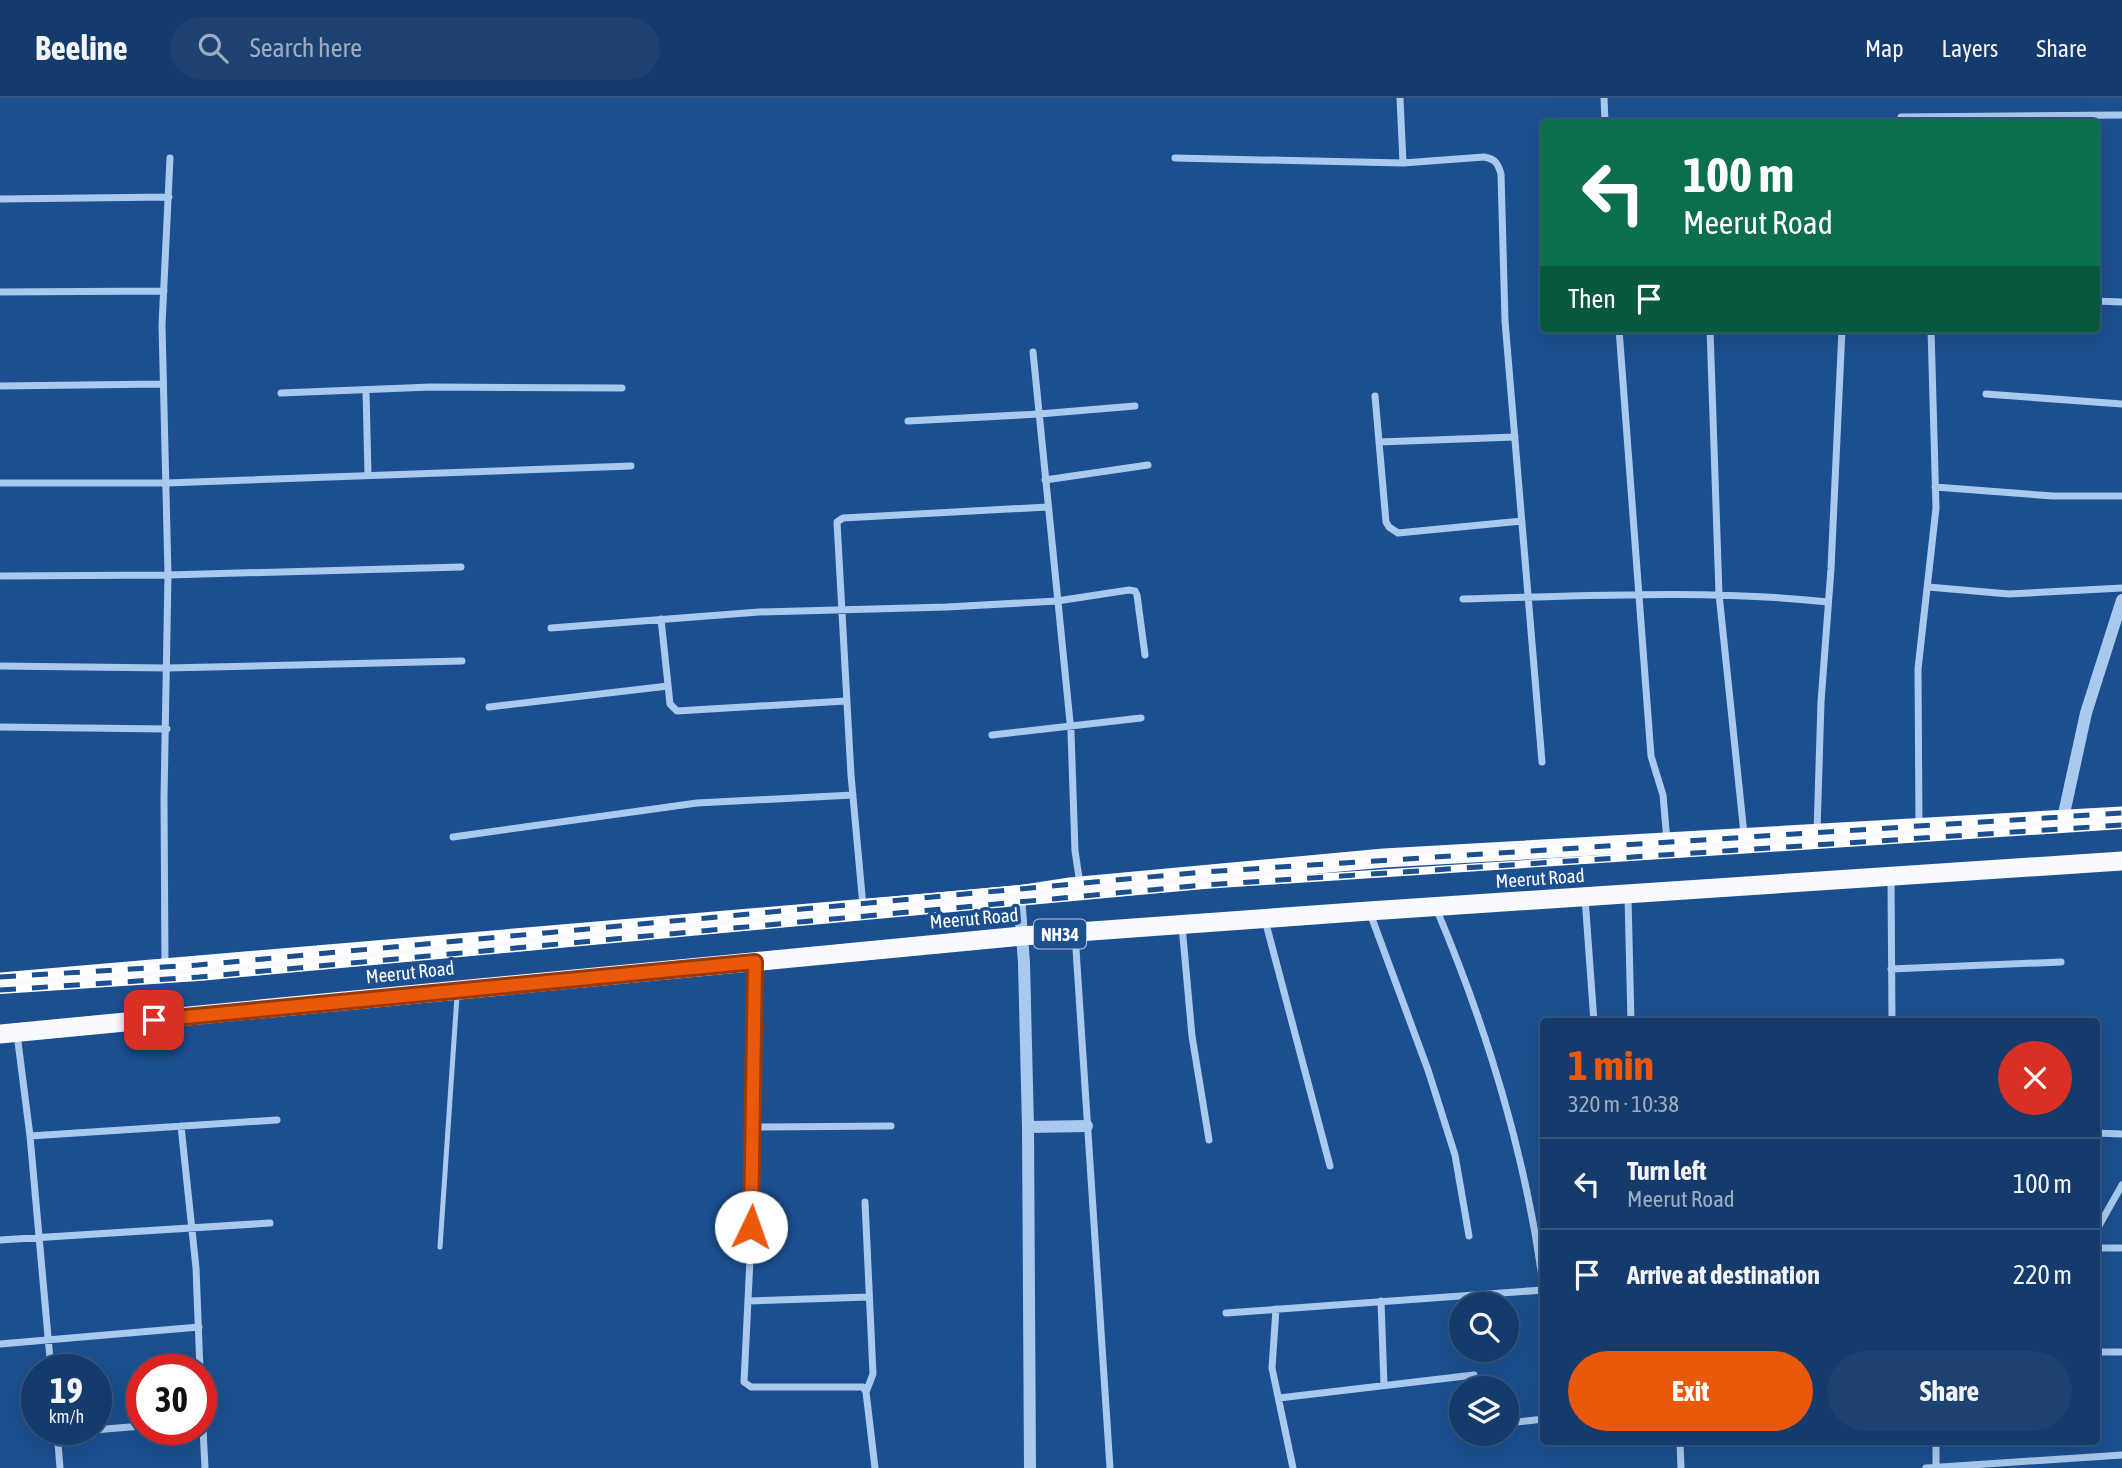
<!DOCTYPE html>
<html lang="en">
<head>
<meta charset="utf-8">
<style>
  :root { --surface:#143b6b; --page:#1d4271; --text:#f1f3f6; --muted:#9dadc1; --line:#33557e; --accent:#ea580c }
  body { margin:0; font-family:"Asap Condensed",sans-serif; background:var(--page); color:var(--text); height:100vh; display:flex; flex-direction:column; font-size:26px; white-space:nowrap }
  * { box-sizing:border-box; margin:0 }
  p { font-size:23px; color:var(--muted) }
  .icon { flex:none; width:38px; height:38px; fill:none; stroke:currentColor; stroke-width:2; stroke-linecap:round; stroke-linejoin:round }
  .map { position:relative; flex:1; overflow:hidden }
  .drawer { position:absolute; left:1540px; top:920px; width:560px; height:427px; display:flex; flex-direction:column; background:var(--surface); border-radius:7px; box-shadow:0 7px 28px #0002,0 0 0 2px var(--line) }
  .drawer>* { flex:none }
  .top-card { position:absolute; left:1540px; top:21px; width:560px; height:214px; border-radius:7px; box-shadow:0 7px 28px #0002,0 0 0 2px var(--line); background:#0b6e4f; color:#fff; overflow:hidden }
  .fabs { position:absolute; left:1449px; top:1194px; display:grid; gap:14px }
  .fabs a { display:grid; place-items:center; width:70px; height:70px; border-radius:50%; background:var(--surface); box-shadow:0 7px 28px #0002,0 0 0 2px var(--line); font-size:35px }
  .speed { position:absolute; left:21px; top:1256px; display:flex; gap:14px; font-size:35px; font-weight:700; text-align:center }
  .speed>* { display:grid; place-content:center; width:91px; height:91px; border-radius:50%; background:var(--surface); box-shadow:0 7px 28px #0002,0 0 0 2px var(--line); line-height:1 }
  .speed small { font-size:18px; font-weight:400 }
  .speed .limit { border:10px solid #d22; background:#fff; color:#111 }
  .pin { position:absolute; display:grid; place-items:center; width:60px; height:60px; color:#fff; margin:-30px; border-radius:14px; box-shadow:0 4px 10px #0006 }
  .me { position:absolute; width:77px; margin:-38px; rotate:3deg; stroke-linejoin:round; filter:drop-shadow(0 0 5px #0008) }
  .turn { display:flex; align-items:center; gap:24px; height:147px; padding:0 28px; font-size:32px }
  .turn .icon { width:91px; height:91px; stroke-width:2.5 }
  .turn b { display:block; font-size:49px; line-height:60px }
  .then { display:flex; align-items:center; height:66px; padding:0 28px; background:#0003; gap:14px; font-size:26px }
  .round { display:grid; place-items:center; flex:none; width:74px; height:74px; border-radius:37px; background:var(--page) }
  .overview { display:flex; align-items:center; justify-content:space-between; height:119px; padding:0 28px }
  h1 { font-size:42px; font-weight:700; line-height:52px; color:var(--accent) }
  .action { display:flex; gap:14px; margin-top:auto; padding:14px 28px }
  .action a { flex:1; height:80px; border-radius:42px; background:var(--accent); color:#fff; font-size:28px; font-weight:700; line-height:80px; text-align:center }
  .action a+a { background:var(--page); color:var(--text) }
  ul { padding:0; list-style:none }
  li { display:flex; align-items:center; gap:21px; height:91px; padding:0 28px; border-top:2px solid var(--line) }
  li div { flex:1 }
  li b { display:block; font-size:26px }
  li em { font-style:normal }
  header { display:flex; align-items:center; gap:42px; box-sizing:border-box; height:98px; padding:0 35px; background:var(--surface); border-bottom:2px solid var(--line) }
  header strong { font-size:33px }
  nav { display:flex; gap:38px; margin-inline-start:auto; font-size:24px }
  .search { width:490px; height:63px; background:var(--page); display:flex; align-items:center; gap:18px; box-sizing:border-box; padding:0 24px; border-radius:38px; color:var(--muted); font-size:26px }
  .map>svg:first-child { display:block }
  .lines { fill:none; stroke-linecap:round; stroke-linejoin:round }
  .service { stroke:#a9c9ee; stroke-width:5 }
  .minor { stroke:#a9c9ee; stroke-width:7 }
  .tertiary { stroke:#a9c9ee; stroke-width:12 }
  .trunk { stroke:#f8faff; stroke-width:19 }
  .rail-casing { stroke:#fff; stroke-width:8 }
  .rail { stroke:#1b4f8f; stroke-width:5; stroke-dasharray:16; stroke-linecap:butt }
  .route-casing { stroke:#983908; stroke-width:18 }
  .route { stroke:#ea580c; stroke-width:12 }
  .labels { text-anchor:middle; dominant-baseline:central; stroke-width:7; stroke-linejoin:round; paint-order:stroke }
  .shield { fill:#1b4f8f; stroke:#bbcadd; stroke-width:2 }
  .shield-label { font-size:18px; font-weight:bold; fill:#fff }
  .street-label { font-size:19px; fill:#fff; stroke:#1b4f8f }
</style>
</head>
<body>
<header>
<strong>Beeline</strong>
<div class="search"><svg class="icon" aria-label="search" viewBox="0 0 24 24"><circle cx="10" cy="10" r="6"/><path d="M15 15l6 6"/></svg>Search here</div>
<nav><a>Map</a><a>Layers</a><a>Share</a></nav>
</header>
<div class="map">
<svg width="2122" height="1370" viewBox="0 0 2122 1370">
  <rect width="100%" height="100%" fill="#1b4f8f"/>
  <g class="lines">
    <path class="service" d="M440,1149L457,898"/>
    <path class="minor" d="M1400,0L1403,65
      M1604,0L1605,24
      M1901,19L2122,17
      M1175,60L1403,65L1484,59C1495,61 1498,65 1501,76L1505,223L1542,664
      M0,101L169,99
      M0,194L164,193
      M2096,203L2122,204
      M1619,231L1651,658L1663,697L1667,743
      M1710,231L1719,496L1744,736
      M1033,254L1071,634L1075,753L1080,786
      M0,288L162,286
      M366,292L368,377
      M281,295L431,289L622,290
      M1986,296L2122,306
      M1375,298L1386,424L1389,429L1398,435L1522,423
      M908,323L1039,316L1135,308
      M1379,344L1515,339
      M1045,382L1148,367
      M0,385H167L631,368
      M1935,389L2053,398H2122
      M0,478L168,477L461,469
      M1928,489L2009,496L2122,490
      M1463,501C1585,498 1707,491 1828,504
      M661,521L670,606L677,613L846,603
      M551,530L759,514L947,509L1057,503L1129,492L1135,493L1137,497L1145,557
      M0,568L167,570L462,563
      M489,609L668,588
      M0,629L167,631
      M992,637L1141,620
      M1919,728L1918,571L1936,410L1931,231
      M1817,734L1821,604L1831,471L1842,231
      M453,739L697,705L853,697
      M1891,780L1892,924
      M1628,799L1631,924
      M1585,800L1594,924
      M863,808L851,677L837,424L843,420L1048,409
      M1436,810C1488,933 1527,1061 1544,1194
      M1370,815L1428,972L1455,1057L1469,1138
      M1265,822L1330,1068
      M1182,828L1192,938L1209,1042
      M1075,836L1110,1370
      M755,866L754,1079L744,1284L751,1289H863L866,1294L875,1370
      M165,869L164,700L168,477L162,227L170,60
      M1891,871L2061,864
      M17,936L30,1038L51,1272
      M181,1028L196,1170L200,1272
      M753,1029L891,1028
      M2096,1035L2122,1036
      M30,1038L277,1022
      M865,1104L873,1276L866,1294
      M2096,1133L2122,1087
      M0,1142L270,1125
      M2096,1150H2122
      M748,1203L869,1199
      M1381,1203L1384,1287
      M1276,1211L1272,1270L1293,1370
      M1226,1215L1543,1192
      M0,1246L199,1229
      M2096,1254H2122
      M201,1290L205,1370
      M1279,1300L1474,1277
      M1507,1325L1544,1321
      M57,1332L60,1370
      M57,1335L142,1328
      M1680,1344L1681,1370
      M1926,1370L2122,1357
      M1936,1370V1344"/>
    <path class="tertiary" d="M2063,720L2086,615L2122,502
      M1019,797L1024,865L1028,1029L1030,1370
      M1028,1029L1087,1028"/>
    <path class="trunk" d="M0,884L1019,797L1070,789L1384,760L2122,718
      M0,936L1022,838L1369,813L2122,763"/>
    <defs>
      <path id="rail" d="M0,879L198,867L1203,774L2122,715
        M0,892L199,879L1204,787L2122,727"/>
    </defs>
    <use href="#rail" class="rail-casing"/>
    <use href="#rail" class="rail"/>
  </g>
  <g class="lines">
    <defs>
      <path id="route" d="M154,922L755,864L751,1129"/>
    </defs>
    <use href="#route" class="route-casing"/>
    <use href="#route" class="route"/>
  </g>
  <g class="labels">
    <rect class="shield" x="1034" y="821.5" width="52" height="29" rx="5"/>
    <g class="shield-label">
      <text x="1060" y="836">NH34</text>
    </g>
    <g class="street-label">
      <text transform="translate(1540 780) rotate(-4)">Meerut Road</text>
      <text transform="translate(974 820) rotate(-5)">Meerut Road</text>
      <text transform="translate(410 874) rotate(-6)">Meerut Road</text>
    </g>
  </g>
</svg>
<div class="fabs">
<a><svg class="icon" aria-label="search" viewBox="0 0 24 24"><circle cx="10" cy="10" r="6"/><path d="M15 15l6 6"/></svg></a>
<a><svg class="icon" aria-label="layers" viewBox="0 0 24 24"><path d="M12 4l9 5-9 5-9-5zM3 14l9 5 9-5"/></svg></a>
</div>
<div class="speed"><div>19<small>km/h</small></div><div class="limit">30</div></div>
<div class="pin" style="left:154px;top:922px;background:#d93025"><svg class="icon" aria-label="arrive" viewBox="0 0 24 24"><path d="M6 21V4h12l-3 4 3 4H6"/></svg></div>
<svg class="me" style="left:751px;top:1129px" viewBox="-20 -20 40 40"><circle r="19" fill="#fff"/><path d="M0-13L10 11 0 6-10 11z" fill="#ea580c"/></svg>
<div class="top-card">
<div class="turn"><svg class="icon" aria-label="left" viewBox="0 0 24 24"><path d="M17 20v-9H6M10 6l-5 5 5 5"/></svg><div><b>100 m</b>Meerut Road</div></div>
<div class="then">Then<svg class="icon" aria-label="arrive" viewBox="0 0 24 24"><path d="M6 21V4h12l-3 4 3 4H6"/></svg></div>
</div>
<section class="drawer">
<div class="overview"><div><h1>1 min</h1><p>320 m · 10:38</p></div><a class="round" style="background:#d93025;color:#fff"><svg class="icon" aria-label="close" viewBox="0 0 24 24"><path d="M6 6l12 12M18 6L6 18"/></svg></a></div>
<ul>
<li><svg class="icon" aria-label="left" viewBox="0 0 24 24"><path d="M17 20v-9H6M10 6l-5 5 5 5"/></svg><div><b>Turn left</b><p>Meerut Road</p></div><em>100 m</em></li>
<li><svg class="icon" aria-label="arrive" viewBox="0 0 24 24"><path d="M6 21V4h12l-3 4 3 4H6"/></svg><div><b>Arrive at destination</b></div><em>220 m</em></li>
</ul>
<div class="action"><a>Exit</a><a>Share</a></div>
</section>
</div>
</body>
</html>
